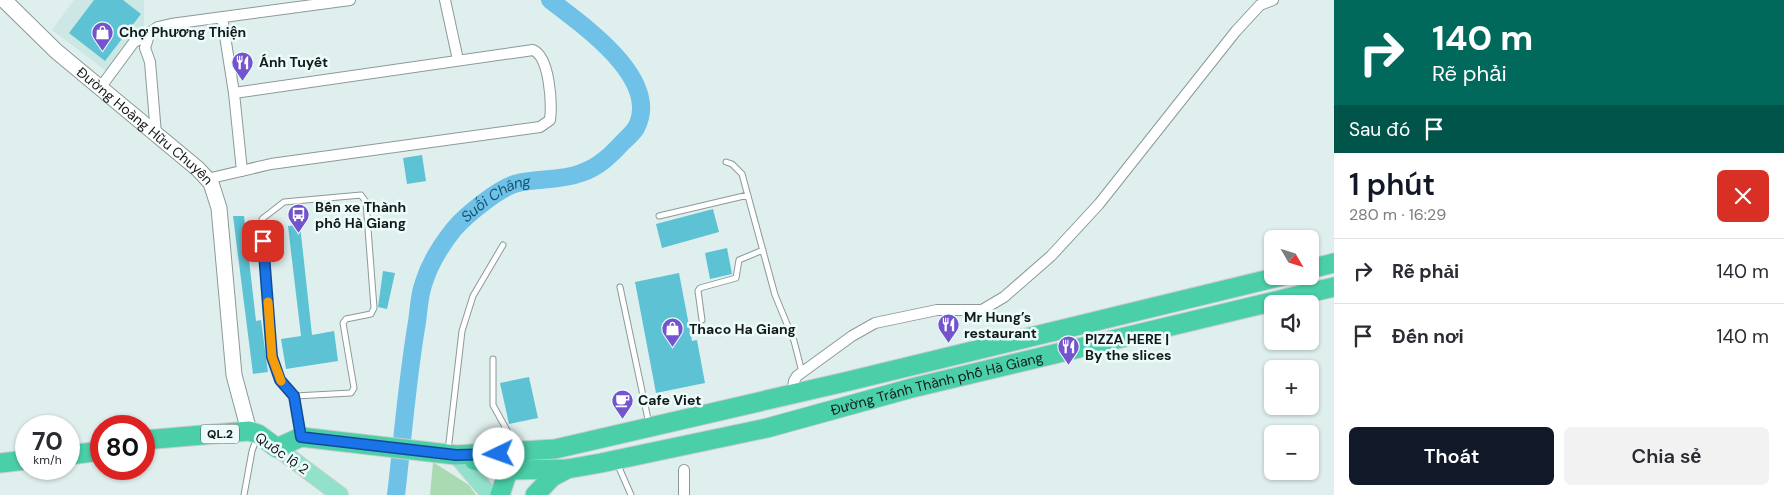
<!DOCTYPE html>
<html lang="vi">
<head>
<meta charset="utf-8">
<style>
  :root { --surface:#fff; --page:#f2f2f3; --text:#2b2b33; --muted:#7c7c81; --line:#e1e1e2; --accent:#111827 }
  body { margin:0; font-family:"DM Sans",sans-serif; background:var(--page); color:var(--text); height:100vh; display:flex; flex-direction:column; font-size:19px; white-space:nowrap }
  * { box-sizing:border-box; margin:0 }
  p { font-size:16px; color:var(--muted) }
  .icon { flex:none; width:28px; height:28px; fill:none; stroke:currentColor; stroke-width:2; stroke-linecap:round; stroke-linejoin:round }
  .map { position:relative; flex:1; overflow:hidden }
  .panel { display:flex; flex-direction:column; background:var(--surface); width:450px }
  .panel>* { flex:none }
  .hud { background:#00695c; color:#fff; overflow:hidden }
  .needle { width:32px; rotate:129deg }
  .controls { position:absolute; left:1264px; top:230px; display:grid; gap:10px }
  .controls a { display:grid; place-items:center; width:55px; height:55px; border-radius:8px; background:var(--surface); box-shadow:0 1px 4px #0004; font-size:25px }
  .speed { position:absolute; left:15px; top:415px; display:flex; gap:10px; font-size:25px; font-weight:700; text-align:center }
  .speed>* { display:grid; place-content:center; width:65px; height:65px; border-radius:50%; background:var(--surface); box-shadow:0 1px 4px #0004; line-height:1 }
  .speed small { font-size:12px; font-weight:400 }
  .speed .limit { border:8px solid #d22; background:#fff; color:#111 }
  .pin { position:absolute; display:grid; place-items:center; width:42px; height:42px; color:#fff; margin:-21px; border-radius:10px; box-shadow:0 2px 8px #0006 }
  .me { position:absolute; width:55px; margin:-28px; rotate:267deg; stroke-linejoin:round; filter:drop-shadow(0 0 4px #0008) }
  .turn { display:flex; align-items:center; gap:18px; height:105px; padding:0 15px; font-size:22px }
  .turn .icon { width:65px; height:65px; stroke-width:2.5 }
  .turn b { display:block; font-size:35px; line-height:42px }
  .then { display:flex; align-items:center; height:48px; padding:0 15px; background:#0003; gap:10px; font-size:19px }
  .round { display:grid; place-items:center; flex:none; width:52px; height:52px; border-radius:8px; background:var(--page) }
  .summary { display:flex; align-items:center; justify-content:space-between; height:85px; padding:0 15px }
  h1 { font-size:30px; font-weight:600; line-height:38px; color:var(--accent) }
  .button { display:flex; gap:10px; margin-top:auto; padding:10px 15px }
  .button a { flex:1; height:58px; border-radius:8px; background:var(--accent); color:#fff; font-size:20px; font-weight:600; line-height:58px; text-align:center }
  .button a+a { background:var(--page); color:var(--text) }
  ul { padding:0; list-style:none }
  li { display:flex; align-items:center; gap:15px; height:65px; padding:0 15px; border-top:1px solid var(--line) }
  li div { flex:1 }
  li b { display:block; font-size:19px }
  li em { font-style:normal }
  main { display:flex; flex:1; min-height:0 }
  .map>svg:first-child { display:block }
  .built { fill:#cde7e4 }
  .green { fill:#aadab2 }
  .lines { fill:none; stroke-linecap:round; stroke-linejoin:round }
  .river { stroke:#6fc1e8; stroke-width:18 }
  .building { fill:#5cc2d4 }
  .lane-casing { stroke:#8b9a98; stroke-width:7 }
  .street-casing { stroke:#8b9a98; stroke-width:12 }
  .secondary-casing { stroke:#8b9a98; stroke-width:17 }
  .primary-casing { stroke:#cbcdcc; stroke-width:18 }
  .highway-casing { stroke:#cbcdcc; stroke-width:21 }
  .lane { stroke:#fff; stroke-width:5 }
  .street { stroke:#fff; stroke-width:10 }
  .secondary { stroke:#fff; stroke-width:15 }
  .primary { stroke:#92e2cb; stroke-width:16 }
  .highway { stroke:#4acfa8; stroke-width:19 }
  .route-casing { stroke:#114b97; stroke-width:12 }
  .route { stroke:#1a73e8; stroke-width:9 }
  .slow { stroke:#f59e0b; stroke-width:9 }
  .labels { text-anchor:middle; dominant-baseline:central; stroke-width:5; stroke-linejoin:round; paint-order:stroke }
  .shield { fill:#ecfcfb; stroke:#555e5d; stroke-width:1 }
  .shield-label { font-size:12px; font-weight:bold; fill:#141a19 }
  .poi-label { font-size:14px; font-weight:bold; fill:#141a19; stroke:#ecfcfb; text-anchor:start }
  .street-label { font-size:14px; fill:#141a19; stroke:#ecfcfb }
  .water-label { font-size:15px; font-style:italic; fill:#155671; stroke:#ecfcfb }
</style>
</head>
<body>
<main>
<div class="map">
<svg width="1334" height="495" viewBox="0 0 1334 495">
  <rect width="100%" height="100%" fill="#dfefee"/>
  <path class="built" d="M74,0H144V27L109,73L52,30Z"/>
  <path class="green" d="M433,462L469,485L476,495H430Z"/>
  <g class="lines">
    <path class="river" id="s1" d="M396,495C403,437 407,380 417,322C419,309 419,295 424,282C430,263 442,244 454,229C466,215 500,187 518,183C539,178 561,181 581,173C599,167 611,155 623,142C627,138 633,133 636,128C662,79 582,25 550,0"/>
  </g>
  <path class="building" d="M94,0H123L141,14L105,61L69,33Z
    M422,155L426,181L407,184L403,158Z
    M713,209L719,232L662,248L656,224Z
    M233,216H244L256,321L261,320L268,372L253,374Z
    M300,225L312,335L334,331L338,361L286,369L281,339L301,336L288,226Z
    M727,248L732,274L710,279L705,253Z
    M383,271L395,273L387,309L378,307Z
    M679,273L692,341L697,340L705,383L656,393L635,282Z
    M529,377L538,418L509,424L500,383Z"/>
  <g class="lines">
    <defs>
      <path id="lane" d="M726,162L732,164L742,174L775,295L794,341L802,372
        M659,216L748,195
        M620,287L649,424
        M702,320L698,291L700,288L736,278L739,260L763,250
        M493,359V405L516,447
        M295,396L351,393L354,388L343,323L346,319L371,314L374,308L366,202L361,195L284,202L262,219L272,357L280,381L295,396L300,434
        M448,451L462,331L473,296L503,245
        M617,463L631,495
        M244,495L252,451L257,437"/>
      <path id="street" d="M445,0L458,60
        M222,17L234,93L242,171
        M100,88L134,42L147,36
        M156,134L150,62L145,48L150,32L158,27L171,24L350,0
        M207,179L271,164L540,127L550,120C552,104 550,57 533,50L234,93
        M792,395L794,381L797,376L852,336L875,323L937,310H982L1004,297L1051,256L1099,204L1236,31L1260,5L1273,0
        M684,495V470"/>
      <g id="secondary">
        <path id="s2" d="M4,0L56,51L198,169L211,183L219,208L234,375L249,431"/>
      </g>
      <path id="primary" d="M277,448L340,495
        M456,455L490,495"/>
      <g id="highway">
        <path d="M1310,269L1334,263"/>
        <path d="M144,440L249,431L258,434L277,448L301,437L456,455L555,449L849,381L1282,276"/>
        <path d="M69,455L101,451"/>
        <path id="s3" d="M474,460L510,470L567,469L601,463L767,428L912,388L1334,287"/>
        <path d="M0,463L26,460"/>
        <path d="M500,495L507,474L518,462"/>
        <path d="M535,495L552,477L567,469"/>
      </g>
    </defs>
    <use href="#lane" class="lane-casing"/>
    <use href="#street" class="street-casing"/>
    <use href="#secondary" class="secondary-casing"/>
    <use href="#primary" class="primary-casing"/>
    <use href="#highway" class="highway-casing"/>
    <use href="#lane" class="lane"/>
    <use href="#street" class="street"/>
    <use href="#secondary" class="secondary"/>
    <use href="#primary" class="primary"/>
    <use href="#highway" class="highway"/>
  </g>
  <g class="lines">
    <defs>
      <path id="route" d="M263,241L272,357L280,380L294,396L301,437L456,455L499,454"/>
    </defs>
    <use href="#route" class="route-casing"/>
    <use href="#route" class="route"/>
    <path class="slow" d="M268,302L272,357L281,381"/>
  </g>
  <defs>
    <symbol id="shop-pin" viewBox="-11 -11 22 30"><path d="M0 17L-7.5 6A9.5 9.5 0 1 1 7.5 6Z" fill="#7454ce" stroke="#ecfcfb"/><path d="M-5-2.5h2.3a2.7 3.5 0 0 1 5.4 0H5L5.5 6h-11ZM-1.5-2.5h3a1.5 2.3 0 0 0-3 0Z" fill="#fff"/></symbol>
    <symbol id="restaurant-pin" viewBox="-11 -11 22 30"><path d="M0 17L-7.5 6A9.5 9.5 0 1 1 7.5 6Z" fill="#7454ce" stroke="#ecfcfb"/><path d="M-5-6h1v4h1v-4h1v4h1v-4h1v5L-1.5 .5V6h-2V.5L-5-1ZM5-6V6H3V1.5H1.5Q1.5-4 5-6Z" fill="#fff"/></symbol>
    <symbol id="bus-pin" viewBox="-11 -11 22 30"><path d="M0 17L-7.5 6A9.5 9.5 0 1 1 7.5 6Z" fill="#7454ce" stroke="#ecfcfb"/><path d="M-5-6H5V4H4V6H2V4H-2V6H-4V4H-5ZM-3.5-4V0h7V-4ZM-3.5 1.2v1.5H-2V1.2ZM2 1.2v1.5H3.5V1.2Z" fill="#fff"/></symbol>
    <symbol id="cafe-pin" viewBox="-11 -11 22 30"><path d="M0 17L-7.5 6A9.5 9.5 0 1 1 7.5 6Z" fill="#7454ce" stroke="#ecfcfb"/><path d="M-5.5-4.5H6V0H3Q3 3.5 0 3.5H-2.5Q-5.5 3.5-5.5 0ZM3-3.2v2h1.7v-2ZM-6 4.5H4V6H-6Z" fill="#fff"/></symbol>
  </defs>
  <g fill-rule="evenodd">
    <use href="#shop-pin" x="90" y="20" width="25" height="34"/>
    <use href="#restaurant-pin" x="230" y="50" width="25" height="34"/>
    <use href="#bus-pin" x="286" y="202" width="25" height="34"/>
    <use href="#restaurant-pin" x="936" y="312" width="25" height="34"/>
    <use href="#shop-pin" x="660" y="316" width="25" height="34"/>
    <use href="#restaurant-pin" x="1056" y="334" width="25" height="34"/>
    <use href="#cafe-pin" x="610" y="388" width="25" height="34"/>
  </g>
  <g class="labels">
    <rect class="shield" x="201" y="424.5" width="38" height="19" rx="4"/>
    <g class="shield-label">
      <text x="220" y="434">QL.2</text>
    </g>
    <g class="poi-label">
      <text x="119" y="32">Chợ Phương Thiện</text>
      <text x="259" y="62">Ánh Tuyết</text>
      <text x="315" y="207">Bến xe Thành<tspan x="315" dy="16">phố Hà Giang</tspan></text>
      <text x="964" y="317">Mr Hung’s<tspan x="964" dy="16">restaurant</tspan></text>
      <text x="689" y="329">Thaco Ha Giang</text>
      <text x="1085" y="339">PIZZA HERE |<tspan x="1085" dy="16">By the slices</tspan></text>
      <text x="638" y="400">Cafe Viet</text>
    </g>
    <g class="street-label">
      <text stroke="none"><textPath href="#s2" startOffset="189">Đường Hoàng Hữu Chuyên</textPath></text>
      <text stroke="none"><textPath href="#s3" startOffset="474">Đường Tránh Thành phố Hà Giang</textPath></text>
      <text transform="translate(282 453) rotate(35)">Quốc lộ 2</text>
    </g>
    <g class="water-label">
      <text stroke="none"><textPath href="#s1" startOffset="329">Suối Châng</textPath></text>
    </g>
  </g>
</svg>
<div class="controls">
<a><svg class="needle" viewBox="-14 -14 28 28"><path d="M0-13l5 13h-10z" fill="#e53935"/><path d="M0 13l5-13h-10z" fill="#7c7c81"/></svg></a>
<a><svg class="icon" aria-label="sound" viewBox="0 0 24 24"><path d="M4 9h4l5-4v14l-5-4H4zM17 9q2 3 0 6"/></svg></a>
<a>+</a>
<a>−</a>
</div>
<div class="speed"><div>70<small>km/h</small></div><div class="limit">80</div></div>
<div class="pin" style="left:263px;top:241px;background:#d93025"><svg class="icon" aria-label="arrive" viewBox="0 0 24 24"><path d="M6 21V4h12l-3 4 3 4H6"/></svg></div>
<svg class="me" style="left:499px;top:454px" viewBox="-20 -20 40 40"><circle r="19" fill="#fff"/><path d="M0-13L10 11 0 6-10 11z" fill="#1a73e8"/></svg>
</div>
<section class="panel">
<div class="hud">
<div class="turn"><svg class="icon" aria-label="right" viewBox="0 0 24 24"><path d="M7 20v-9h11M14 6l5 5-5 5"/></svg><div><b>140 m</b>Rẽ phải</div></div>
<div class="then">Sau đó<svg class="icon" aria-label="arrive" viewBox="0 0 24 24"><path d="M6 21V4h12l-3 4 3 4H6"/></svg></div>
</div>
<div class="summary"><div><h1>1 phút</h1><p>280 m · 16:29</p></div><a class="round" style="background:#d93025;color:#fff"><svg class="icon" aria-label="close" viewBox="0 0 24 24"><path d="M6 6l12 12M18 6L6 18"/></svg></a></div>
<ul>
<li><svg class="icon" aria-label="right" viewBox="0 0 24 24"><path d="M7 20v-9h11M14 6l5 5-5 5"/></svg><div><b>Rẽ phải</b></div><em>140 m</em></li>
<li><svg class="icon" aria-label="arrive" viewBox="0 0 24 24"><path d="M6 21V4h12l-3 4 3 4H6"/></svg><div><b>Đến nơi</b></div><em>140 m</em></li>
</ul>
<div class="button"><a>Thoát</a><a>Chia sẻ</a></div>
</section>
</main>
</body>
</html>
